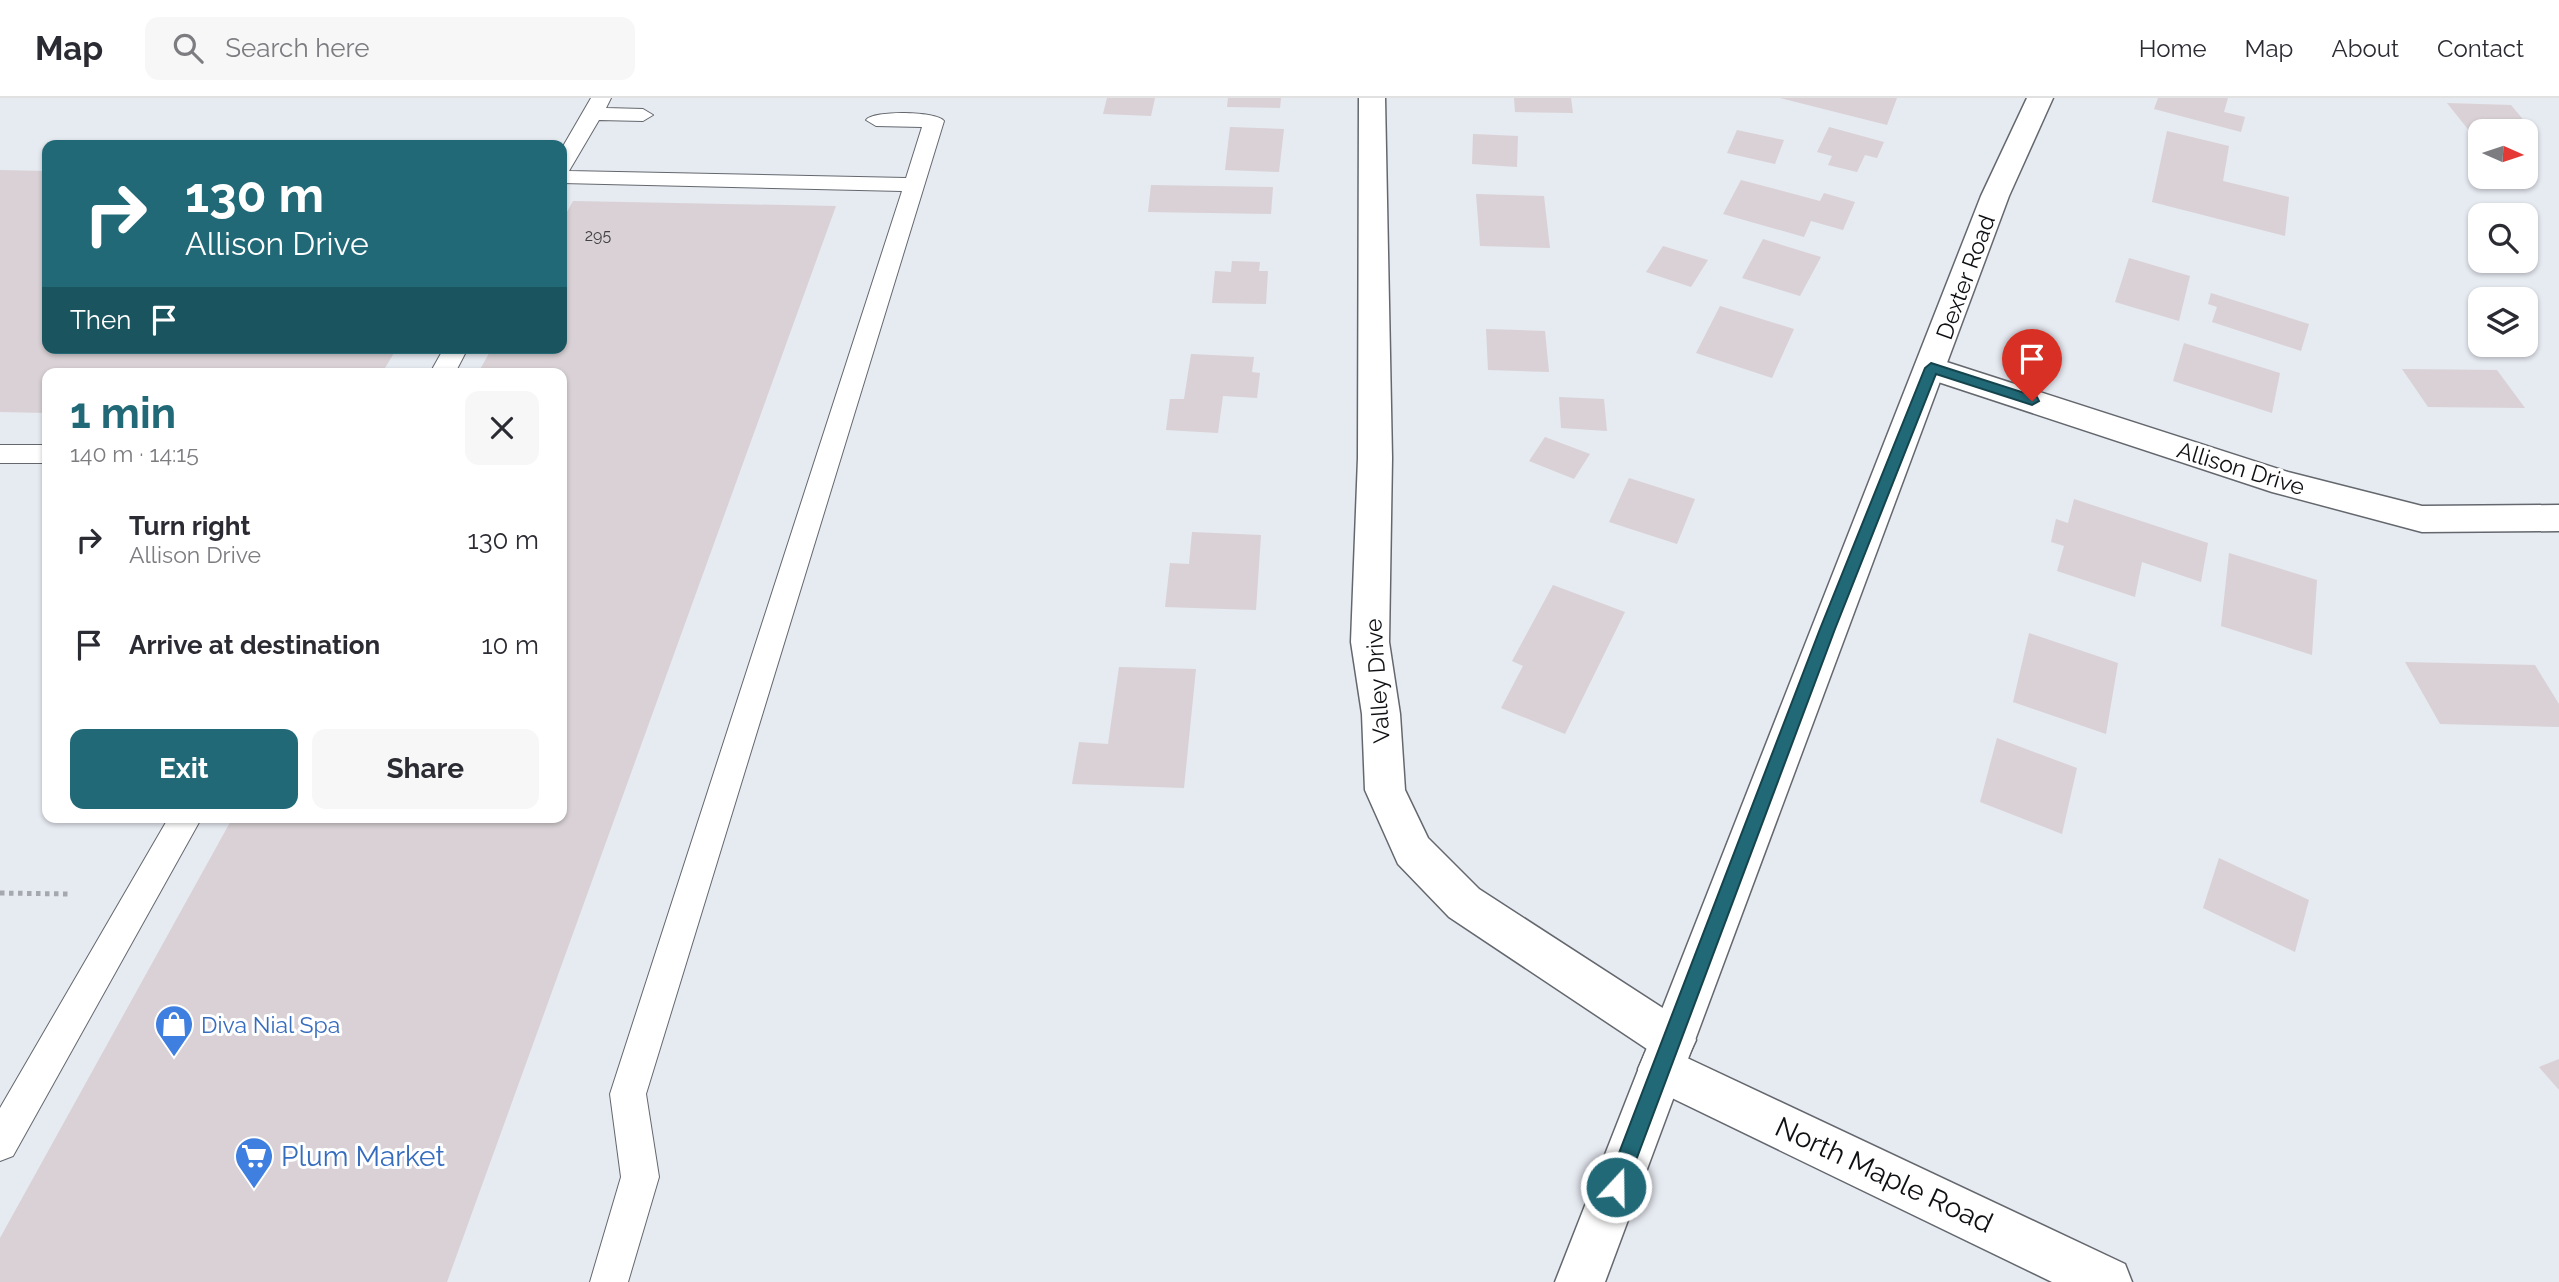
<!DOCTYPE html>
<html lang="en">
<head>
<meta charset="utf-8">
<style>
  :root { --surface:#fff; --page:#f7f7f7; --text:#2b2b33; --muted:#7c7c81; --line:#e1e1e2; --accent:#216977 }
  body { margin:0; font-family:Raleway,sans-serif; background:var(--page); color:var(--text); height:100vh; display:flex; flex-direction:column; font-size:26px; white-space:nowrap }
  * { box-sizing:border-box; margin:0 }
  p { font-size:23px; color:var(--muted) }
  .icon { flex:none; width:38px; height:38px; fill:none; stroke:currentColor; stroke-width:2; stroke-linecap:round; stroke-linejoin:round }
  .map { position:relative; flex:1; overflow:hidden }
  .drawer { position:absolute; left:42px; top:270px; width:525px; height:455px; display:flex; flex-direction:column; background:var(--surface); border-radius:14px; box-shadow:0 2px 5px #0004 }
  .drawer>* { flex:none }
  .banner { position:absolute; left:42px; top:42px; width:525px; height:214px; border-radius:14px; box-shadow:0 2px 5px #0004; background:#216977; color:#fff; overflow:hidden }
  .needle { width:46px; rotate:93deg }
  .buttons { position:absolute; left:2468px; top:21px; display:grid; gap:14px }
  .buttons a { display:grid; place-items:center; width:70px; height:70px; border-radius:14px; background:var(--surface); box-shadow:0 2px 5px #0004; font-size:35px }
  .pin { position:absolute; display:grid; place-items:center; width:60px; height:60px; color:#fff; margin:-72px -30px; border-radius:50% 50% 50% 0; rotate:-45deg; box-shadow:0 0 7px #0007 }
  .pin .icon { rotate:45deg }
  .me { position:absolute; width:77px; margin:-38px; rotate:21deg; stroke-linejoin:round; filter:drop-shadow(0 0 5px #0008) }
  .turn { display:flex; align-items:center; gap:24px; height:147px; padding:0 28px; font-size:32px }
  .turn .icon { width:91px; height:91px; stroke-width:2.5 }
  .turn b { display:block; font-size:49px; line-height:60px }
  .then { display:flex; align-items:center; height:66px; padding:0 28px; background:#0003; gap:14px; font-size:26px }
  .round { display:grid; place-items:center; flex:none; width:74px; height:74px; border-radius:14px; background:var(--page) }
  .headline { display:flex; align-items:center; justify-content:space-between; height:119px; padding:0 28px }
  h1 { font-size:42px; font-weight:700; line-height:52px; color:var(--accent) }
  .primary-button { display:flex; gap:14px; margin-top:auto; padding:14px 28px }
  .primary-button a { flex:1; height:80px; border-radius:14px; background:var(--accent); color:#fff; font-size:28px; font-weight:700; line-height:80px; text-align:center }
  .primary-button a+a { background:var(--page); color:var(--text) }
  ul { padding:0; list-style:none }
  li { display:flex; align-items:center; gap:21px; height:105px; padding:0 28px }
  li div { flex:1 }
  li b { display:block; font-size:26px }
  li em { font-style:normal }
  header { display:flex; align-items:center; gap:42px; box-sizing:border-box; height:98px; padding:0 35px; background:var(--surface); border-bottom:2px solid var(--line) }
  header strong { font-size:33px }
  nav { display:flex; gap:38px; margin-inline-start:auto; font-size:24px }
  .search { width:490px; height:63px; background:var(--page); display:flex; align-items:center; gap:18px; box-sizing:border-box; padding:0 24px; border-radius:14px; color:var(--muted); font-size:26px }
  .map>svg:first-child { display:block }
  .building { fill:#d9d1d5 }
  .lines { fill:none; stroke-linecap:round; stroke-linejoin:round }
  .lane-casing { stroke:#64686e; stroke-width:2 }
  .street-casing { stroke:#64686e; stroke-width:3 }
  .secondary-casing { stroke:#64686e; stroke-width:3 }
  .path { stroke:#a5a8ae; stroke-width:5; stroke-dasharray:4.5 4.5; stroke-linecap:butt }
  .lane { fill:#fff; fill-rule:evenodd }
  .street { fill:#fff; fill-rule:evenodd }
  .secondary { fill:#fff; fill-rule:evenodd }
  .route { fill:#216977; stroke:#15444d; stroke-width:2 }
  .labels { text-anchor:middle; dominant-baseline:central; stroke-width:6; stroke-linejoin:round; paint-order:stroke }
  .far-number-label { font-size:16px; fill:#424044 }
  .street-label { font-size:23px; fill:#0f1013; stroke:#fff }
  .shop-label { font-size:23px; fill:#366cbe; stroke:#fff; text-anchor:start }
  .near-shop-label { font-size:28px; fill:#366cbe; stroke:#fff; text-anchor:start }
  .near-street-label { font-size:28px; fill:#0f1013; stroke:#fff }
</style>
</head>
<body>
<header>
<strong>Map</strong>
<div class="search"><svg class="icon" aria-label="search" viewBox="0 0 24 24"><circle cx="10" cy="10" r="6"/><path d="M15 15l6 6"/></svg>Search here</div>
<nav><a>Home</a><a>Map</a><a>About</a><a>Contact</a></nav>
</header>
<div class="map">
<svg width="2559" height="1184" viewBox="0 0 2559 1184">
  <rect width="100%" height="100%" fill="#e6eaf1"/>
  <path class="building" d="M1107,0H1155L1151,18L1103,16Z
    M1228,0H1281L1280,10L1227,9Z
    M1514,0H1571L1573,15L1515,14Z
    M1780,0H1897L1887,27Z
    M2158,0H2228L2224,14L2245,19L2241,34L2154,11Z
    M2447,5L2511,7L2536,37L2525,36V33L2471,35Z
    M1230,29L1284,31L1279,74L1225,72Z
    M1829,29L1884,44L1877,60L1865,57L1857,74L1828,67L1832,58L1817,54Z
    M1737,32L1784,42L1775,66L1727,55Z
    M2167,33L2229,48L2223,83L2289,99L2285,138L2152,104Z
    M1473,36L1518,38L1517,69L1472,66Z
    M0,72L47,73V250H397L382,275H47V315L0,314Z
    M1741,82L1820,103L1824,95L1855,104L1843,132L1811,123L1804,139L1723,116Z
    M1151,87L1273,89L1271,116L1148,114Z
    M1476,96L1544,98L1550,150L1480,148Z
    M573,103L836,108L447,1184H0V1140L233,719H562V275H478L492,250H562V123Z
    M1763,141L1821,159L1800,198L1742,180Z
    M1663,148L1708,162L1691,189L1646,174Z
    M2129,160L2190,178L2179,223L2115,204Z
    M1232,163L1260,164L1259,173H1268L1266,206L1212,205L1215,173L1231,174Z
    M2211,195L2309,226L2301,253L2212,224L2217,209L2208,206Z
    M1720,208L1794,231L1772,280L1696,255Z
    M1486,231L1545,233L1549,274L1488,272Z
    M2184,245L2280,275L2272,315L2173,283Z
    M1191,256L1254,259L1252,274L1260,275L1257,300L1223,298L1218,335L1166,332L1170,301H1184Z
    M2402,271L2497,272L2525,310L2428,309Z
    M1559,299L1604,301L1607,333L1561,330Z
    M1545,339L1590,356L1574,381L1529,363Z
    M1629,380L1695,401L1677,446L1609,424Z
    M2074,401L2208,445L2201,484L2142,464L2135,499L2057,473L2064,448L2051,444L2056,421L2068,425Z
    M1192,434L1261,437L1256,512L1165,509L1170,465L1189,466Z
    M2229,455L2317,482L2312,557L2221,528Z
    M1553,487L1625,514L1565,636L1501,610L1523,568L1512,563Z
    M2029,535L2118,565L2106,636L2013,604Z
    M2405,564L2535,567L2559,606V629L2440,626Z
    M1119,569L1196,571L1184,690L1072,686L1079,644L1108,646Z
    M1997,640L2077,670L2062,736L1980,704Z
    M2219,760L2309,802L2295,854L2203,810Z
    M2559,961V992L2539,969Z"/>
  <g class="lines">
    <defs>
      <path id="lane" d="M591,0H611L606,10L643,11L653,17L643,23L599,22L569,73L906,80L922,29L876,28L866,22C873,12 937,13 944,23L646,996L659,1079L628,1184H590L621,1079L610,996L902,93L562,85V50Z
        M444,250H468L455,275H430Z
        M0,347H47V365H0Z
        M169,719H202L13,1058L0,1063V1010Z"/>
      <path id="street" d="M1359,0H1385L1392,360L1389,544L1400,616L1405,692L1428,740L1479,791L1689,927L1696,942L1689,957L1685,959L2125,1166L2132,1184H2052L1645,987L1638,971L1645,955L1650,953L1449,819L1398,766L1365,692L1362,616L1351,544L1358,360Z
        M1931,259L2288,374L2422,408L2559,407V433L2422,434L2272,394L1920,278L1915,270L1920,262Z"/>
      <path id="secondary" d="M2027,0H2053L2009,98L1605,1184H1555L1981,98Z"/>
    </defs>
    <use href="#lane" class="lane-casing"/>
    <use href="#street" class="street-casing"/>
    <use href="#secondary" class="secondary-casing"/>
    <path class="path" d="M0,795L69,796"/>
    <use href="#lane" class="lane"/>
    <use href="#street" class="street"/>
    <use href="#secondary" class="secondary"/>
  </g>
  <path class="route" d="M1931,265L2037,299L2039,303L2032,307L1936,276L1835,531L1626,1089L1623,1096L1616,1099L1609,1096L1606,1089L1820,531L1925,270Z"/>
  <defs>
    <symbol id="shop-pin" viewBox="-11 -11 22 30"><path d="M0 17L-7.5 6A9.5 9.5 0 1 1 7.5 6Z" fill="#3f7fe0" stroke="#fff"/><path d="M-5-2.5h2.3a2.7 3.5 0 0 1 5.4 0H5L5.5 6h-11ZM-1.5-2.5h3a1.5 2.3 0 0 0-3 0Z" fill="#fff"/></symbol>
    <symbol id="supermarket-pin" viewBox="-11 -11 22 30"><path d="M0 17L-7.5 6A9.5 9.5 0 1 1 7.5 6Z" fill="#3f7fe0" stroke="#fff"/><path d="M-6-5.5h2.5l.6 2H6L4.5 2H-2.5L-4.4-4H-6ZM-1.5 3.2a1.3 1.3 0 1 0 .1 0ZM3 3.2a1.3 1.3 0 1 0 .1 0Z" fill="#fff"/></symbol>
  </defs>
  <g fill-rule="evenodd">
    <use href="#shop-pin" x="152" y="904" width="44" height="60"/>
    <use href="#supermarket-pin" x="232" y="1036" width="44" height="60"/>
  </g>
  <g class="labels">
    <g class="far-number-label">
      <text x="598" y="137">295</text>
    </g>
    <g class="street-label">
      <text transform="translate(1965 179) rotate(-70)">Dexter Road</text>
      <text transform="translate(2241 370) rotate(17)">Allison Drive</text>
      <text transform="translate(1377 583) rotate(-94)">Valley Drive</text>
    </g>
    <g class="shop-label">
      <text x="201" y="926">Diva Nial Spa</text>
    </g>
    <g class="near-shop-label">
      <text x="281" y="1058">Plum Market</text>
    </g>
    <g class="near-street-label">
      <text transform="translate(1884 1077) rotate(25)">North Maple Road</text>
    </g>
  </g>
</svg>
<div class="buttons">
<a><svg class="needle" viewBox="-14 -14 28 28"><path d="M0-13l5 13h-10z" fill="#e53935"/><path d="M0 13l5-13h-10z" fill="#7c7c81"/></svg></a>
<a><svg class="icon" aria-label="search" viewBox="0 0 24 24"><circle cx="10" cy="10" r="6"/><path d="M15 15l6 6"/></svg></a>
<a><svg class="icon" aria-label="layers" viewBox="0 0 24 24"><path d="M12 4l9 5-9 5-9-5zM3 14l9 5 9-5"/></svg></a>
</div>
<div class="pin" style="left:2032px;top:303px;background:#d93025"><svg class="icon" aria-label="arrive" viewBox="0 0 24 24"><path d="M6 21V4h12l-3 4 3 4H6"/></svg></div>
<svg class="me" style="left:1616px;top:1089px" viewBox="-20 -20 40 40"><circle r="17" fill="#216977" stroke="#fff" stroke-width="3"/><path d="M0-11L8 9 0 5-8 9z" fill="#fff"/></svg>
<div class="banner">
<div class="turn"><svg class="icon" aria-label="right" viewBox="0 0 24 24"><path d="M7 20v-9h11M14 6l5 5-5 5"/></svg><div><b>130 m</b>Allison Drive</div></div>
<div class="then">Then<svg class="icon" aria-label="arrive" viewBox="0 0 24 24"><path d="M6 21V4h12l-3 4 3 4H6"/></svg></div>
</div>
<section class="drawer">
<div class="headline"><div><h1>1 min</h1><p>140 m · 14:15</p></div><a class="round"><svg class="icon" aria-label="close" viewBox="0 0 24 24"><path d="M6 6l12 12M18 6L6 18"/></svg></a></div>
<ul>
<li><svg class="icon" aria-label="right" viewBox="0 0 24 24"><path d="M7 20v-9h11M14 6l5 5-5 5"/></svg><div><b>Turn right</b><p>Allison Drive</p></div><em>130 m</em></li>
<li><svg class="icon" aria-label="arrive" viewBox="0 0 24 24"><path d="M6 21V4h12l-3 4 3 4H6"/></svg><div><b>Arrive at destination</b></div><em>10 m</em></li>
</ul>
<div class="primary-button"><a>Exit</a><a>Share</a></div>
</section>
</div>
</body>
</html>
